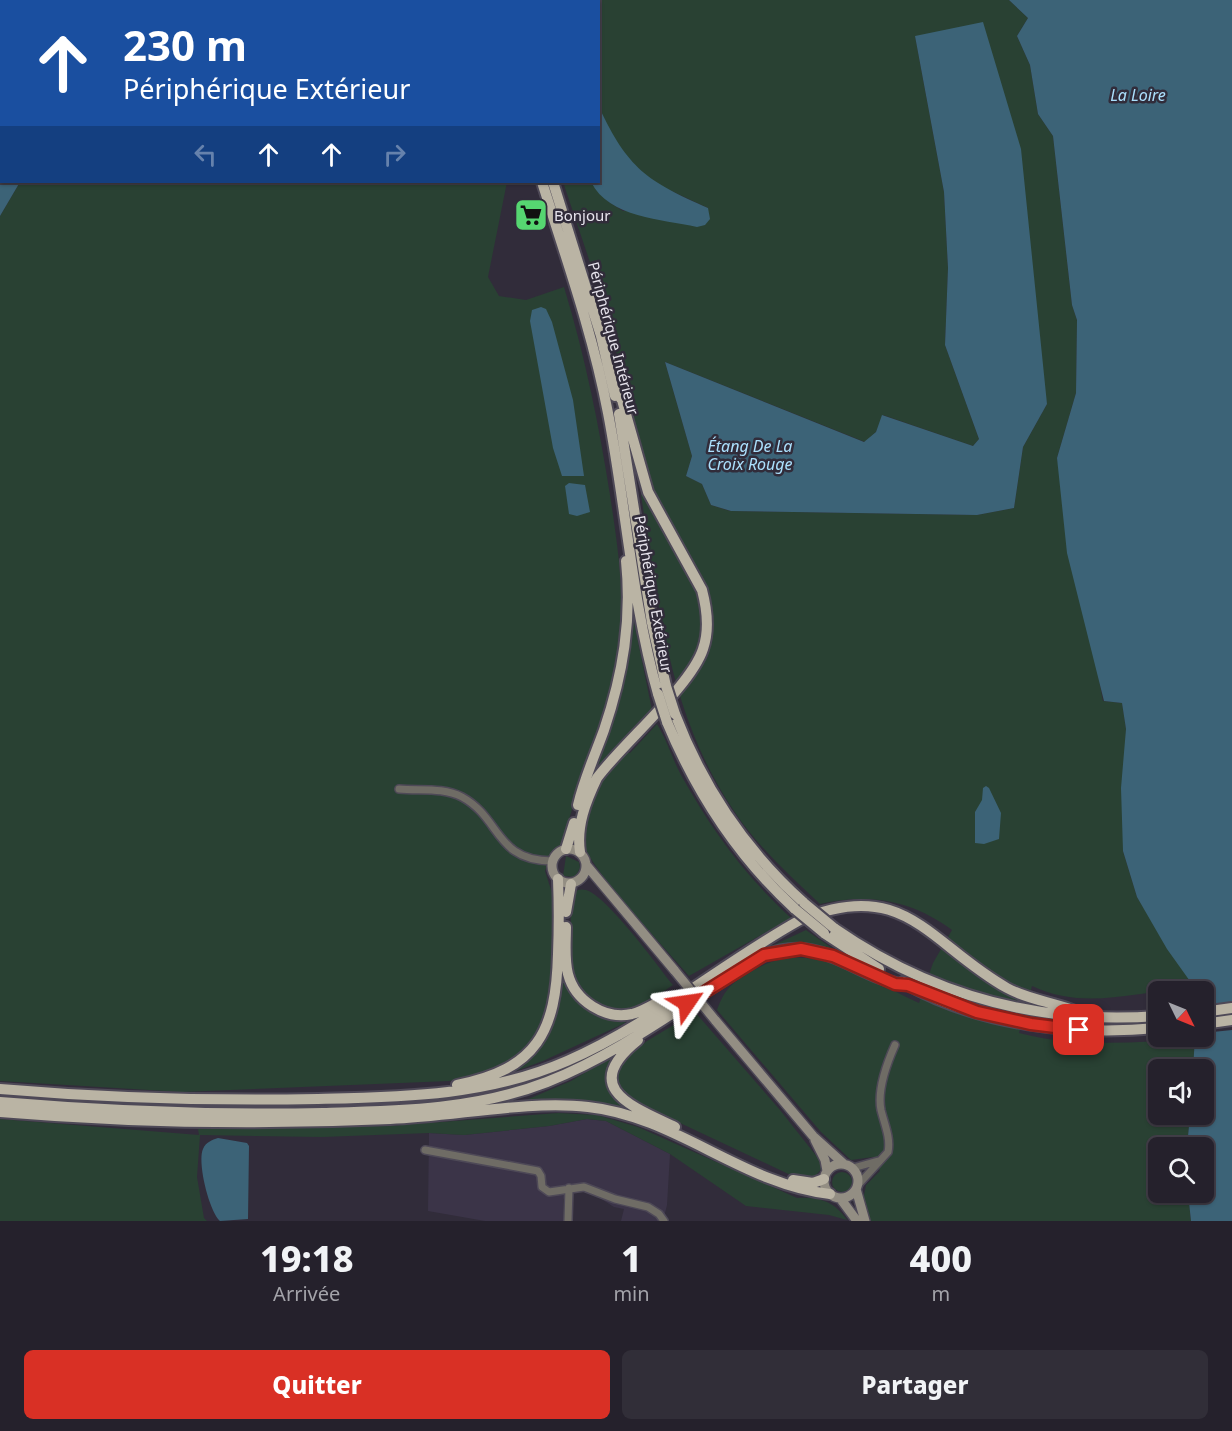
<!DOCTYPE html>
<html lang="fr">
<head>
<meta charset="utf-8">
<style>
  :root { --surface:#25212c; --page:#312e38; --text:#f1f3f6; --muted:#a3a3a9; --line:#423e48; --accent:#d93025 }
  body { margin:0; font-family:"Noto Sans",sans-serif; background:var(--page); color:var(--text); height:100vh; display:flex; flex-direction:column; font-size:22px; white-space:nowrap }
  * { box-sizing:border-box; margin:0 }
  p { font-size:20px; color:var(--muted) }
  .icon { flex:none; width:33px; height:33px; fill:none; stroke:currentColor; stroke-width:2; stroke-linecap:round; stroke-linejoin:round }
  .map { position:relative; height:1221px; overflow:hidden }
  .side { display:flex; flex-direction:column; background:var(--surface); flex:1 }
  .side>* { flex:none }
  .guide { position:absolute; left:0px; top:0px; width:600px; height:183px; box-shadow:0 2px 4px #0004,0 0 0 2px var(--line); background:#1a4fa0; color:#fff; overflow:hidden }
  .needle { width:39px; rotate:133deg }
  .fabs { position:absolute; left:1148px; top:981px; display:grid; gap:12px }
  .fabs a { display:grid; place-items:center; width:66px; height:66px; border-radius:9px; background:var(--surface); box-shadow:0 2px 4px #0004,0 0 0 2px var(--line); font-size:30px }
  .pin { position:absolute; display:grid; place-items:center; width:51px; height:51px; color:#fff; margin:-26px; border-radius:12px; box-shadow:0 3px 9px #0006 }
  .me { position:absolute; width:66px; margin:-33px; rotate:58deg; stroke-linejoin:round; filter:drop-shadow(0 0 4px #0008) }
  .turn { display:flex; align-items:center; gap:21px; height:126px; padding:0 24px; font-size:27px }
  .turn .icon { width:78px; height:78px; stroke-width:2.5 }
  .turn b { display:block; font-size:42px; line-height:51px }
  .lanes { display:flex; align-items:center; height:57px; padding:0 24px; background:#0003; justify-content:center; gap:30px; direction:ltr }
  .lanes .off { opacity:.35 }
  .eta { display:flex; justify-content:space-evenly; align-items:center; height:102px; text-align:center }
  .eta b { font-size:36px; font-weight:800; line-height:42px }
  .action { display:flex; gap:12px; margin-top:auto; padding:12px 24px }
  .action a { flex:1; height:69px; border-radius:9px; background:var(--accent); color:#fff; font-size:24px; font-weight:800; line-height:69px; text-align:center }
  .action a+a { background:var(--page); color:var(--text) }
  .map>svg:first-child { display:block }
  .built { fill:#3b3448 }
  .green { fill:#294133; fill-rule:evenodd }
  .water { fill:#3c6377 }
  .pier { fill:#312c3a }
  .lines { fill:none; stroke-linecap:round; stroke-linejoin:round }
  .minor-casing { stroke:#4e4957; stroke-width:10 }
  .secondary-casing { stroke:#4e4957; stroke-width:12 }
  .trunk-casing { stroke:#4e4957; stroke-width:14 }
  .minor { stroke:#6f6c65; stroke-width:7 }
  .secondary { stroke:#938e83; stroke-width:9 }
  .trunk { stroke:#bab4a4; stroke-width:10 }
  .secondary-bridge-casing { stroke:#4e4957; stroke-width:12; stroke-linecap:butt }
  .trunk-bridge-casing { stroke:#4e4957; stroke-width:14; stroke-linecap:butt }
  .secondary-bridge { stroke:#938e83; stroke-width:9 }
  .trunk-bridge { stroke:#bab4a4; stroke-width:10 }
  .route-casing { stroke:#8d1f18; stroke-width:15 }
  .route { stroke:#d93025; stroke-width:10 }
  .labels { text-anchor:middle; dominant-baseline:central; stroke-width:5; stroke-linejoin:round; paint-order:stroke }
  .poi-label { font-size:15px; fill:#e7e4ed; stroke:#312c3a; text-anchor:start }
  .street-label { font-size:15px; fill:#e7e4ed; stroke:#312c3a }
  .water-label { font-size:16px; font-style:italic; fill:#abe0fd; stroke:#312c3a }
</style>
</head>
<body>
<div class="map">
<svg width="1232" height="1221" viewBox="0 0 1232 1221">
  <rect width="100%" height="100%" fill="#312c3a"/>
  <path class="built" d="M587,1119L606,1121L670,1154L667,1205L663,1221H621L624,1209L614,1207L592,1193L577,1190L563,1199V1221H485L428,1211L429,1133L464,1135L549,1126Z"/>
  <path class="green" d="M127,0H481V1L126,2Z
    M581,0H1009L1028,18L1017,36L1030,65L1038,114L1053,136L1072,305L1077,320L1076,393L1057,458L1103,701L1122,703L1126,729L1123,851L1137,897L1197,991C1192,991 1189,989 1184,990C1131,991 1086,1011 1032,986L1019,1033C1076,1048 1136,1042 1195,1039L1193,1069L1158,1070V1114L1190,1115L1187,1147L1158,1148V1192L1188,1193L1191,1221H859L866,1185L880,1171L873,1157L851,1160L821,1132L717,1010C725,988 732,983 752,971C811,936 865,979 919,1003L933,963L952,930C911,900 870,893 820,904C790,876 757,846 734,811C670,717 658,605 641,495L651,489L638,453L609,319L563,182H591L609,202L623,211L708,208L652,182L630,161L612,137L599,107L598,2ZM915,36L1047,404L1023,447L1014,508L977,515L730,511L711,505L702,484L686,476L692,456L665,362L865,442L876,432L883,415L973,446L979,439L945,345L948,268L944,192Z
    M0,58L2,59L0,183Z
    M20,182H507L488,277L499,296L526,300L564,287C585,356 599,425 610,495C618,548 626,599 619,653C610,718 578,780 562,844L550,856L545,871L552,893V962H572L570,897C575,891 578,888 586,890C607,896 657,965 673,985L644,1005L630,1010L625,1023L543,1061L513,1072L505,1064L480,1075L449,1081L182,1092L0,1081V216Z
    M633,617L652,710L599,766L596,764L628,664Z
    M657,724C667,740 672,758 681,775C711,829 745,876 791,918L689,976C669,952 588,867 584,844C579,811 604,777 622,753H630Z
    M566,856L579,862L580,868L575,877L563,876Z
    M806,930L843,956L797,943L761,951Z
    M695,1012L780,1110L818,1158L822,1168C816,1177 810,1179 799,1179L644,1106L624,1109L572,1100L525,1103L526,1100L571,1081L613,1056L623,1061L647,1041Z
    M558,1113L597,1115L638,1127L797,1198C819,1197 834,1201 847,1220L829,1215L746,1206L670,1154L606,1121L587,1119L549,1126L464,1135L429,1133L322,1137L200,1135L197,1177L204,1218L207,1221H0V1119L199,1135L198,1129L389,1126Z
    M832 1182a10 10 0 1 1 20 0a10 10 0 1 1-20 0Z"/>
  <path class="water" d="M1009,0H1232V1221H1191L1188,1193L1203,1192V1148L1187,1147L1190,1115L1203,1114V1070L1193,1069L1195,1037L1203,1036V992L1197,991L1167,949L1137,897L1123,851L1121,788L1126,729L1122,703L1104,701L1067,553L1057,458L1076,393L1077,320L1072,305L1053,136L1038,114L1030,65L1017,36L1028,18Z
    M983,22L1021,149L1047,404L1023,447L1014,508L977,515L731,511L711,505L702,484L686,476L692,456L665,362L864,442L876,432L882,415L973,446L979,439L945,345L948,268L944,192L915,36Z
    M599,107C628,169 647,181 708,208L710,219L705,225L697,227C662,219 609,218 591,182H598Z
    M1,181L20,182L0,216V184Z
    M541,307L546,309L552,322L573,400L584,476H562L553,448L530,321L532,310Z
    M569,483L585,485L590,512L577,516L569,514L565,486Z
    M986,786L989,788L1001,813L999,839L984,844L975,843V812L982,800L983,788Z
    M218,1138L247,1143L249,1146L248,1219L220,1221C209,1211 197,1162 203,1149C206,1142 212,1140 218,1138Z"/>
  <path class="pier" d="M1232,1004V1030L1203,1033V1007Z"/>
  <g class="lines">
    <defs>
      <path id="minor" d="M63,2V0
        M399,789C420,791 443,787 462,797C501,818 495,861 552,861
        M425,1150L538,1171L541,1176L542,1187L549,1192L584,1187L615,1199L648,1207L659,1214L664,1221
        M853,1168L878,1161
        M858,1185L888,1152C891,1138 884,1123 881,1110C877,1090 887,1063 895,1045
        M568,1221L569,1188"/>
      <path id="secondary" d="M552 866a17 17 0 1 1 34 0a17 17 0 1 1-34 0Z
        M587,866L675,971
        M715,1020L813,1136L844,1164
        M815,1140L825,1160L827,1171
        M824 1181a17 17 0 1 1 34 0a17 17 0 1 1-34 0Z
        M856,1189L865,1221
        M840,1198L857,1221"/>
      <path id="trunk" d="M486,0V2
        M497,0V2
        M542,182C566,258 593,334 608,413C626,506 632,603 658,694
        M553,182L601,336L615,396
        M619,414L652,623L666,686
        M675,714C703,787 746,851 804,903
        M667,722C697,794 737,856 795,909
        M578,805C584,779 595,755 604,730C623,674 632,620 626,561
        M566,849L574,823
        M580,852C576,826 586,801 597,778C623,743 691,686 703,649C710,629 707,609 702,590L648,492L622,400L614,389
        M566,912L571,884
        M566,927C566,942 564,959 568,974C575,1001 605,1020 632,1014C644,1011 655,1003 666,998
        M834,928C932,996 1040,1025 1158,1016
        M824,933L879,969
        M903,982C978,1025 1073,1036 1158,1028
        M1203,1012L1232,1008
        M1203,1024L1232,1020
        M638,1040C578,1088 633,1107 675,1127
        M457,1085C537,1069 556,1032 558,954C559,929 559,904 558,879
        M0,1089C106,1098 212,1101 318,1099C403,1097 487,1096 567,1061C650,1025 721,964 800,920C905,876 929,944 1007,988C1032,1002 1066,1003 1088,1018
        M0,1102C107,1111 215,1115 323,1113C399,1111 475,1110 547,1082C623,1052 689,1000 759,958C820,928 856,980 908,985
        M0,1112C130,1123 259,1125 390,1119C453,1117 526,1100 588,1107C675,1116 744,1185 830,1194
        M793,1180L813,1183L824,1179"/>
    </defs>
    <use href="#minor" class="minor-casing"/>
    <use href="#secondary" class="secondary-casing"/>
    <use href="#trunk" class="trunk-casing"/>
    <use href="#minor" class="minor"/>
    <use href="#secondary" class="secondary"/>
    <use href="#trunk" class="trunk"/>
    <defs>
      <path id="secondary-bridge" d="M675,971L715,1020"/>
      <path id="trunk-bridge" d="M666,686L675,714
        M658,694L667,722
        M804,903L834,928
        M795,909L824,933"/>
    </defs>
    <use href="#secondary-bridge" class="secondary-bridge-casing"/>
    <use href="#trunk-bridge" class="trunk-bridge-casing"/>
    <use href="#secondary-bridge" class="secondary-bridge"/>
    <use href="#trunk-bridge" class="trunk-bridge"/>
  </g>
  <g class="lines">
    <defs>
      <path id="route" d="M687,1003L764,955L801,949L833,956L895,984L908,985L977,1012L1031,1024L1079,1030"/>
    </defs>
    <use href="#route" class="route-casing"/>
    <use href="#route" class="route"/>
  </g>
  <defs>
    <symbol id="supermarket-square" viewBox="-11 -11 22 22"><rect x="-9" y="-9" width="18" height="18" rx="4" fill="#56d671" stroke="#312c3a"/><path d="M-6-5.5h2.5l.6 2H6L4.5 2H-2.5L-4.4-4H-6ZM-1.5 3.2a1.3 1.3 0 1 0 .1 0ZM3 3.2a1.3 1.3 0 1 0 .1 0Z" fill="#111"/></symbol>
  </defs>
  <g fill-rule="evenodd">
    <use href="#supermarket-square" x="512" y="196" width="38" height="38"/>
  </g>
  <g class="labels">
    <g class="poi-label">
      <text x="554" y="215">Bonjour</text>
    </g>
    <g class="street-label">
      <text transform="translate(614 338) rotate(75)">Périphérique Intérieur</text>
      <text transform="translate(654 594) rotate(80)">Périphérique Extérieur</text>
    </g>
    <g class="water-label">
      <text x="1138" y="95">La Loire</text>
      <text x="750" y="446">Étang De La<tspan x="750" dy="18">Croix Rouge</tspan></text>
    </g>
  </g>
</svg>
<div class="fabs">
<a><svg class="needle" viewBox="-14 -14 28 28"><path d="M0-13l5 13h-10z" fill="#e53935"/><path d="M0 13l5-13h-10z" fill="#a3a3a9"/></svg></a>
<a><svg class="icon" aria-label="sound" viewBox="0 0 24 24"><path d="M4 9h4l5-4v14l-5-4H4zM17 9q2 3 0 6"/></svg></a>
<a><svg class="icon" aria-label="search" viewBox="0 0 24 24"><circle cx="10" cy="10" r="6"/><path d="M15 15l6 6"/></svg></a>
</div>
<div class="pin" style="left:1079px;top:1030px;background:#d93025"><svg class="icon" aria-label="arrive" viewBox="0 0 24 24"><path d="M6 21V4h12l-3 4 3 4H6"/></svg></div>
<svg class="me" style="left:687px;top:1003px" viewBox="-20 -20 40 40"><path d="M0-17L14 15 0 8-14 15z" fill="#d93025" stroke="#fff" stroke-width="4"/></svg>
<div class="guide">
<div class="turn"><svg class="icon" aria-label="ahead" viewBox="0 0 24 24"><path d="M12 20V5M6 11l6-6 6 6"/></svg><div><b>230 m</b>Périphérique Extérieur</div></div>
<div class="lanes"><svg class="icon off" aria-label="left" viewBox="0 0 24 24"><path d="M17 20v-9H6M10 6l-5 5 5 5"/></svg><svg class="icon" aria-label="ahead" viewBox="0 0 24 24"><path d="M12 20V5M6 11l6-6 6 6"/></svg><svg class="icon" aria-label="ahead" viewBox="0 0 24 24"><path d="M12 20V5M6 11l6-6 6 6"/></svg><svg class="icon off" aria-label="right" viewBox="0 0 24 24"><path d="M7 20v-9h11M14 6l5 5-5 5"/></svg></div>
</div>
</div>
<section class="side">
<div class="eta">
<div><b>19:18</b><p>Arrivée</p></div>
<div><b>1</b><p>min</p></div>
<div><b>400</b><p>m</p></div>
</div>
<div class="action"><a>Quitter</a><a>Partager</a></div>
</section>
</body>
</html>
